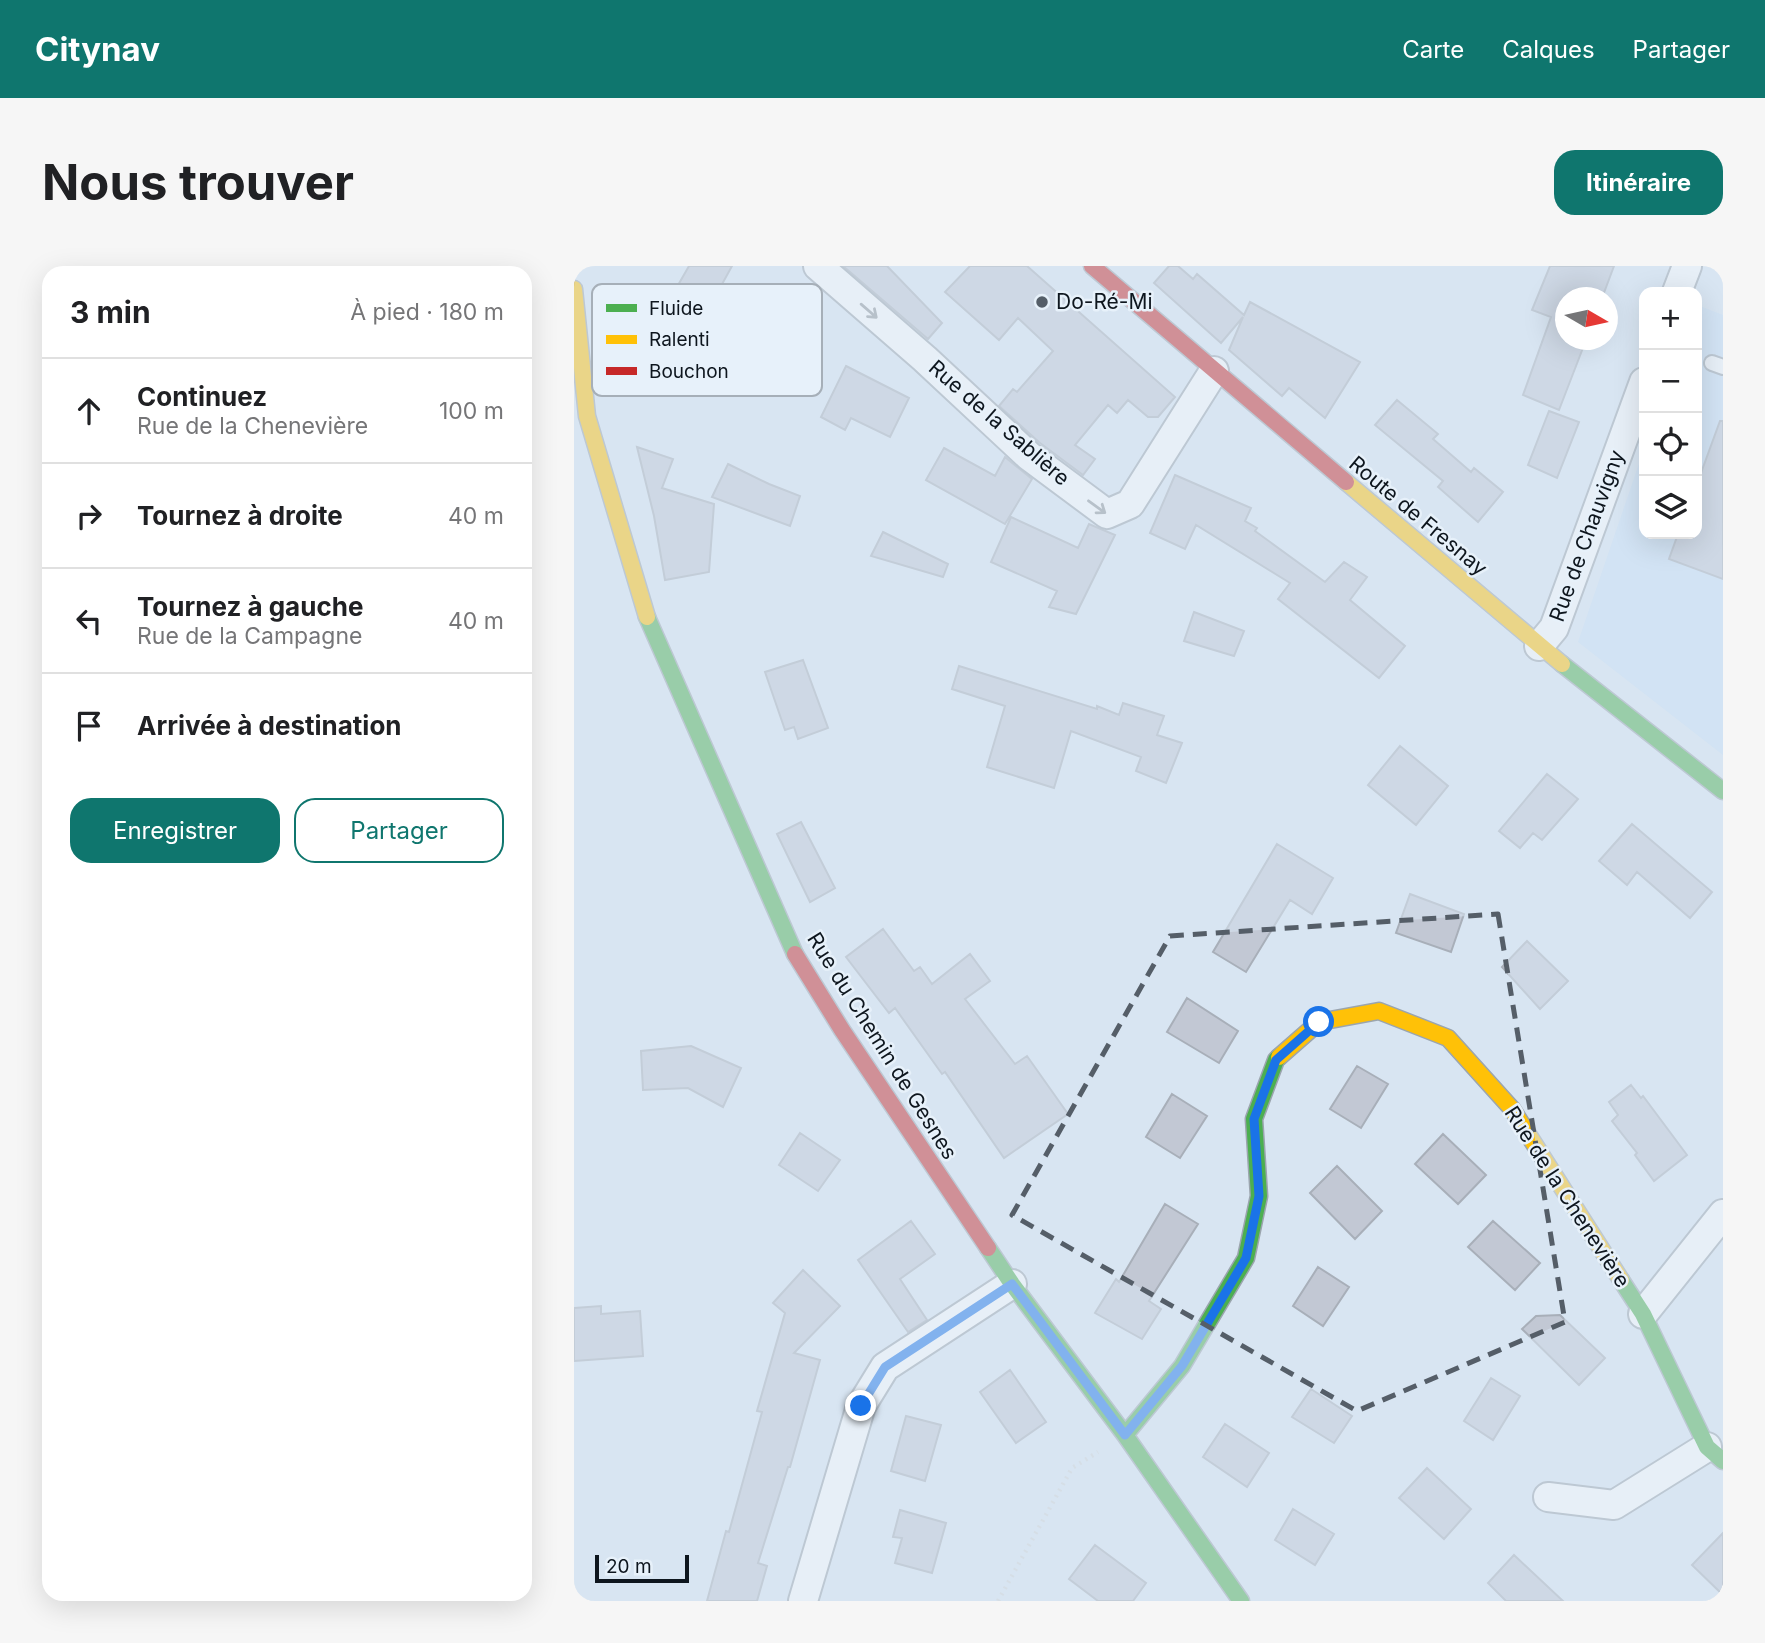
<!DOCTYPE html>
<html lang="fr">
<meta charset="utf-8">
<style>
body{margin:0;font-family:Inter,sans-serif;background:#f6f6f6;color:#202124}
.controls{position:absolute;right:21px;top:21px;display:grid;overflow:hidden;border-radius:14px;box-shadow:0 7px 28px #0002}
.controls button{width:63px;height:63px;display:grid;place-items:center;padding:0;border:0;border-bottom:2px solid #e0e0e0;background:#fff;color:#202124;font:35px sans-serif}
.compass{position:absolute;left:981px;top:21px;width:63px;height:63px;border-radius:50%;background:#fff;box-shadow:0 7px 28px #0002;rotate:99deg}
.scale{position:absolute;left:21px;bottom:18px;width:94px;box-sizing:border-box;padding-left:7px;border:4px solid #0e161e;border-top:0;font-size:19px;line-height:24px;white-space:nowrap;color:#0e161e;-webkit-text-stroke:5px #e7f1fa;paint-order:stroke}
.stop{position:absolute;width:21px;height:21px;margin:-16px;border:5px solid #1a73e8;border-radius:50%;background:#fff}
.stop.end{background:#1a73e8;border-color:#fff;box-shadow:0 2px 7px #0008}
.list{margin:0;padding:0;list-style:none}
h2{display:flex;justify-content:space-between;align-items:center;height:91px;margin:0;padding:0 28px;font-size:30px}
h2 small{font-size:23px;font-weight:400;color:#757577}
.list li{display:grid;grid-template-columns:46px 1fr auto;gap:21px;align-items:center;box-sizing:border-box;height:105px;padding:0 28px;border-top:2px solid #e0e0e0}
.list b{display:block;font-size:26px;white-space:nowrap}
.list p{margin:0;font-size:23px;white-space:nowrap;color:#757577}
.list em{font-size:23px;font-style:normal;color:#757577}
.actions{display:flex;gap:14px;padding:21px 28px}
.actions a{flex:1;padding:16px 0;border:2px solid #0f766e;border-radius:21px;text-align:center;font-size:24px;color:#0f766e}
.actions .main{background:#0f766e;color:#fff}
.icon{flex:none;width:38px;height:38px;fill:none;stroke:currentColor;stroke-width:2;stroke-linecap:round;stroke-linejoin:round}
.map{position:relative;flex:none;width:1149px;height:1335px;overflow:hidden;border-radius:21px}
header{display:flex;align-items:center;gap:42px;box-sizing:border-box;height:98px;padding:0 35px;background:#0f766e;color:#fff}
header strong{font-size:33px}
nav{display:flex;gap:38px;margin-inline-start:auto;font-size:24px}
.intro{display:flex;align-items:center;justify-content:space-between;box-sizing:border-box;height:168px;padding:0 42px}
h1{margin:0;font-size:49px}
.button{padding:18px 32px;border-radius:21px;background:#0f766e;color:#fff;font-size:24px;font-weight:700}
main{display:flex;gap:42px;padding:0 42px}
aside{flex:1;background:#fff;border-radius:21px;box-shadow:0 7px 28px #0002}
.map>svg:first-child{display:block}
.built{fill:#c9dff5}
.building{fill:#c2c8d4;stroke:#a8afb9;stroke-width:2}
.lines{fill:none;stroke-linecap:round;stroke-linejoin:round}
.lane-casing{stroke:#9ba5ae;stroke-width:18}
.street-casing{stroke:#9ba5ae;stroke-width:32}
.fast-casing{stroke:#9ba5ae;stroke-width:19}
.slow-casing{stroke:#9ba5ae;stroke-width:19}
.jam-casing{stroke:#9ba5ae;stroke-width:19}
.path{stroke:#d1d5d8;stroke-width:4.5;stroke-dasharray:2 5;stroke-linecap:butt}
.lane{stroke:#f9fbfd;stroke-width:14}
.street{stroke:#f9fbfd;stroke-width:28}
.fast{stroke:#4caf50;stroke-width:16}
.slow{stroke:#ffc107;stroke-width:16}
.jam{stroke:#c62828;stroke-width:16}
.oneway{stroke:#8f9499}
.route{stroke:#1a73e8;stroke-width:9}
.marked{fill:none;stroke:#555e68;stroke-width:5;stroke-dasharray:14 9;stroke-linejoin:round}
.poi-dot{fill:#555e68;stroke:#e7f1fa;stroke-width:2.5}
.labels{text-anchor:middle;stroke-width:5;stroke-linejoin:round;paint-order:stroke}
.poi-label{font-size:21px;fill:#0e161e;stroke:#e7f1fa;text-anchor:start}
.street-label{font-size:21px;fill:#0e161e;stroke:#e7f1fa}
.key{fill:#e7f1fa;stroke:#a6afb8;stroke-width:2}
.key-label{font-size:19px;fill:#0e161e}
</style>
<header>
<strong>Citynav</strong>
<nav><a>Carte</a><a>Calques</a><a>Partager</a></nav>
</header>
<div class="intro"><h1>Nous trouver</h1><a class="button">Itinéraire</a></div>
<main>
<aside>
<h2>3 min<small>À pied · 180 m</small></h2>
<ul class="list">
<li><svg class="icon" aria-label="ahead" viewBox="0 0 24 24"><path d="M12 20V5M6 11l6-6 6 6"/></svg><div><b>Continuez</b><p>Rue de la Chenevière</p></div><em>100 m</em></li>
<li><svg class="icon" aria-label="right" viewBox="0 0 24 24"><path d="M7 20v-9h11M14 6l5 5-5 5"/></svg><div><b>Tournez à droite</b></div><em>40 m</em></li>
<li><svg class="icon" aria-label="left" viewBox="0 0 24 24"><path d="M17 20v-9H6M10 6l-5 5 5 5"/></svg><div><b>Tournez à gauche</b><p>Rue de la Campagne</p></div><em>40 m</em></li>
<li><svg class="icon" aria-label="arrive" viewBox="0 0 24 24"><path d="M6 21V4h12l-3 4 3 4H6"/></svg><div><b>Arrivée à destination</b></div></li>
</ul>
<div class="actions"><a class="main">Enregistrer</a><a>Partager</a></div>
</aside>
<div class="map">
<svg width="1149" height="1335" viewBox="0 0 1149 1335">
<rect width="100%" height="100%" fill="#d8e5f2"/>
<!-- built -->
<path class="built" d="M1123,39L1149,49V489L1004,376L1070,183V268H1123Z"/>
<!-- building -->
<path class="building" d="M115,0H158L136,40L103,21Z
M269,0H313L368,57L354,73Z
M396,0H453L601,131L584,151H574L554,134L543,147L534,139L501,179L521,193L509,209L466,177L425,140L439,123L443,126L479,85L444,52L425,74L371,26Z
M595,0H604L619,13L623,8L670,49L676,36L786,96L751,152L715,122L708,130L655,84L669,51L647,77L580,17Z
M976,0H1040L1028,32H991V74H1012L985,144L949,129L977,51L958,44Z
M272,100L335,132L316,171L277,152L271,164L247,151Z
M823,134L864,168L859,173L897,206L900,202L929,226L904,256L864,221L869,215L801,159Z
M975,145L1005,156L983,212L954,199Z
M1146,155H1149V313L1095,293L1104,268H1123V218Z
M63,181L99,193L88,222L140,238L135,306L91,314L80,250Z
M370,182L421,210L431,191L458,213L431,258L352,214Z
M154,198L195,218L226,230L216,260L138,231Z
M601,209L677,242L671,255L683,262L681,265L751,316L770,296L793,311L776,334L831,380L805,412L704,333L716,317L622,259L611,283L576,267Z
M437,251L504,282L515,258L541,269L502,348L475,341L483,325L417,296Z
M309,266L374,298L369,311L297,290Z
M620,346L670,365L660,390L610,375Z
M229,394L254,462L224,473L220,461L211,464L191,406Z
M385,400L523,443V440L545,449L549,437L590,450L583,469L608,477L592,517L562,505L567,491L497,465L480,522L413,501L431,440L378,423Z
M826,480L874,520L842,559L794,519Z
M973,508L1004,533L968,574L959,567L946,582L925,565Z
M227,556L261,622L236,636L203,568Z
M1058,558L1138,626L1116,652L1063,606L1053,619L1025,595Z
M703,578L759,612L738,648L716,634L672,706L639,686Z
M836,628L890,648L877,686L822,667Z
M309,663L340,705L346,701L358,718L396,688L416,715L391,733L441,798L453,790L494,848L430,892L371,806L368,808L321,742L315,747L272,691Z
M953,675L994,715L966,743L928,701Z
M613,732L664,765L645,797L593,766Z
M117,780L167,802L149,841L114,822L69,824L67,785Z
M783,800L814,818L787,862L756,843Z
M1057,819L1067,832L1069,830L1113,889L1080,915L1061,889L1063,887L1038,855L1044,849L1035,836Z
M598,828L633,850L606,892L572,871Z
M226,867L266,894L244,925L205,899Z
M869,868L912,909L884,938L841,898Z
M763,900L808,945L781,973L736,927Z
M591,938L624,958L575,1035L587,1043L568,1073L521,1047L542,1013L545,1016Z
M337,955L361,988L326,1013L353,1054L334,1066L284,994Z
M919,955L966,997L941,1024L894,981Z
M744,1001L775,1021L749,1060L719,1040Z
M229,1004L266,1040L220,1087L246,1094L216,1201H214L184,1297L193,1300L183,1335H133L152,1265L155,1266L188,1146L183,1145L211,1047L199,1037Z
M27,1040V1048L66,1045L69,1090L0,1095V1042Z
M986,1049L1031,1092L1005,1119L948,1063L962,1050Z
M436,1104L472,1156L442,1177L406,1126Z
M917,1112L946,1130L919,1174L890,1155Z
M737,1123L778,1150L760,1177L718,1151Z
M332,1150L367,1159L351,1215L317,1205Z
M651,1158L695,1187L673,1221L629,1191Z
M853,1202L897,1243L870,1273L825,1232Z
M719,1243L760,1268L741,1299L701,1274Z
M326,1244L372,1257L358,1307L321,1297L328,1272L319,1271Z
M1149,1267V1329L1118,1299Z
M521,1279L572,1317L559,1335H524L495,1313Z
M940,1289L989,1335H932L914,1317Z"/>
<g class="lines">
<!-- lane casing -->
<g class="lane-casing">
<path id="lane" d="M1138,97L1149,101"/>
</g>
<!-- street casing -->
<g class="street-casing">
<path id="street" d="M244,0L351,93L455,190L533,248L556,238L640,105
M1103,26L1113,0
M965,380L980,362L1070,116
M1069,1048L1149,948
M974,1231L1040,1239L1133,1181
M229,1335L287,1140L311,1101L438,1018"/>
</g>
<!-- fast casing -->
<g class="fast-casing">
<path id="fast" d="M73,351L221,688
M988,398L1149,525
M414,982L438,1018L551,1169L667,1335
M1047,1014L1069,1048L1133,1181L1149,1195
M551,1169L608,1100L672,992L685,930L680,853L702,794L705,791"/>
</g>
<!-- slow casing -->
<g class="slow-casing">
<path id="slow" d="M0,23L13,150L73,351
M772,216L988,398
M705,791L745,756L805,745L874,772L938,843L1047,1014"/>
</g>
<!-- jam casing -->
<g class="jam-casing">
<path id="jam" d="M518,0L772,216
M221,688L268,764L414,982"/>
</g>
<!-- path -->
<path class="path" d="M424,1335L498,1202L524,1186"/>
<!-- lane -->
<use href="#lane" class="lane"/>
<!-- street -->
<use href="#street" class="street"/>
<!-- fast -->
<use href="#fast" class="fast"/>
<!-- slow -->
<use href="#slow" class="slow"/>
<!-- jam -->
<use href="#jam" class="jam"/>
</g>
<!-- one-way arrows -->
<defs><path id="oneway-shaft" d="M-6 0H5M1.5-3L5.5 0L1.5 3" fill="none" stroke-width="1.6" stroke-linecap="round" stroke-linejoin="round" transform="scale(1.75)"/></defs>
<g class="oneway">
<use href="#oneway-shaft" transform="translate(295 45) rotate(41)"/>
<use href="#oneway-shaft" transform="translate(523 241) rotate(36)"/>
</g>
<g class="lines">
<!-- route -->
<path class="route" d="M287,1140L311,1101L438,1018L551,1169L608,1100L672,992L685,930L680,853L702,794L745,756"/>
</g>
<!-- marked area -->
<path d="M0 0H1149V1335H0ZM924,648L991,1056L783,1145L438,949L596,670Z" fill="#d8e5f2" fill-opacity=".55" fill-rule="evenodd"/>
<path class="marked" d="M924,648L991,1056L783,1145L438,949L596,670Z"/>
<!-- markers -->
<circle class="poi-dot" cx="468" cy="36" r="7"/>
<g class="labels">
<!-- poi labels -->
<g class="poi-label">
<text x="482" y="43">Do-Ré-Mi</text>
</g>
<!-- street labels -->
<g class="street-label">
<text transform="translate(425 157) rotate(41)" y="7">Rue de la Sablière</text>
<text transform="translate(844 250) rotate(40)" y="7">Route de Fresnay</text>
<text transform="translate(1013 270) rotate(-70)" y="7">Rue de Chauvigny</text>
<text transform="translate(308 780) rotate(58)" y="7">Rue du Chemin de Gesnes</text>
<text transform="translate(993 931) rotate(57)" y="7">Rue de la Chenevière</text>
</g>
</g>
<!-- legend -->
<rect x="18" y="18" width="230" height="112" rx="10" class="key"/>
<rect x="32" y="38" width="31" height="8" fill="#4caf50"/>
<rect x="32" y="69" width="31" height="9" fill="#ffc107"/>
<rect x="32" y="101" width="31" height="8" fill="#c62828"/>
<g class="key-label">
<text x="75" y="49">Fluide</text>
<text x="75" y="80">Ralenti</text>
<text x="75" y="112">Bouchon</text>
</g>
</svg>
<div class="controls">
<button>+</button>
<button>−</button>
<button><svg class="icon" aria-label="locate" viewBox="0 0 24 24"><circle cx="12" cy="12" r="6"/><path d="M12 2v4M12 18v4M2 12h4M18 12h4"/></svg></button>
<button><svg class="icon" aria-label="layers" viewBox="0 0 24 24"><path d="M12 4l9 5-9 5-9-5zM3 14l9 5 9-5"/></svg></button>
</div>
<svg class="compass" viewBox="-18 -18 36 36"><path d="M0-13l5 13h-10z" fill="#e53935"/><path d="M0 13l5-13h-10z" fill="#757577"/></svg>
<div class="scale">20 m</div>
<div class="stop" style="left:745px;top:756px"></div>
<div class="stop end" style="left:287px;top:1140px"></div>
</div>
</main>
